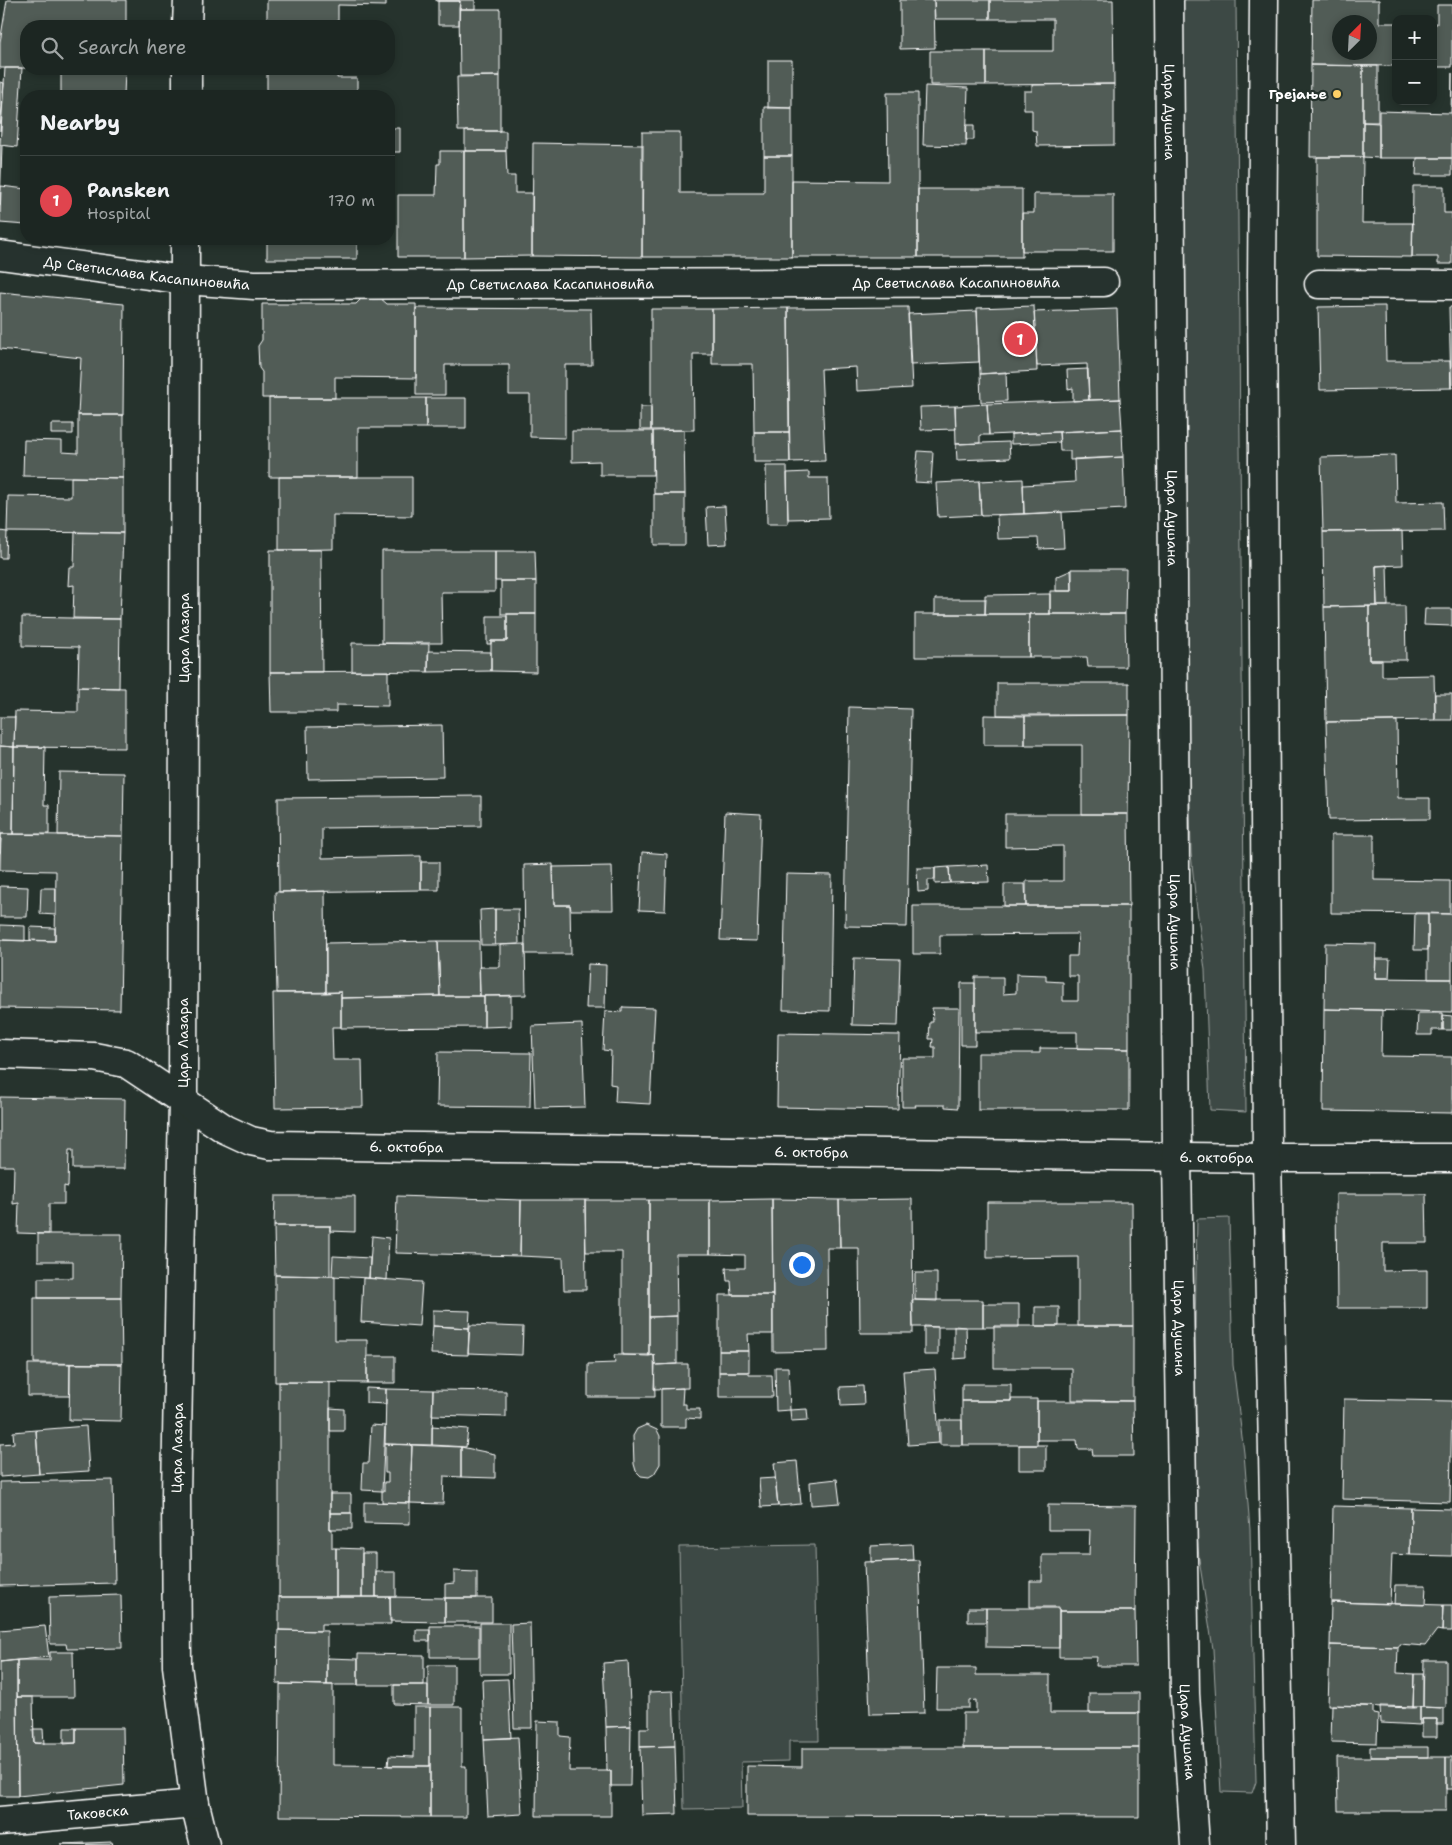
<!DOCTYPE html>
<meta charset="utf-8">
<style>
body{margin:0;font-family:"Shantell Sans",sans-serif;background:#29322f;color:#f1f3f6}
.controls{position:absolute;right:15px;top:15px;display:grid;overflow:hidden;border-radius:10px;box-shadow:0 2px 8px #0003}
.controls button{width:45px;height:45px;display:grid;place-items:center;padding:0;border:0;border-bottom:1px solid #3a4340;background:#1c2622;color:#f1f3f6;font:25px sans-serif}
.compass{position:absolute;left:1332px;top:15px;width:45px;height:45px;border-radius:50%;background:#1c2622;box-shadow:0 2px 8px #0003;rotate:24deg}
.you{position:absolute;left:801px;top:1264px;width:18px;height:18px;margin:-12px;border:4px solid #fff;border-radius:50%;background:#1a73e8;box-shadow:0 0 0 8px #1a73e833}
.badge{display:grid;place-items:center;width:32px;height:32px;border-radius:50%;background:#ffd166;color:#fff;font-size:16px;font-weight:700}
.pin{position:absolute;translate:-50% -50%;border:2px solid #fff;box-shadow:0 1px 5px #0006}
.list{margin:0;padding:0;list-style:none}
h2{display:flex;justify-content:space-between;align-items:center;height:65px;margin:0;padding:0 20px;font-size:21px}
h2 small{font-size:16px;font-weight:400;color:#a0a5a5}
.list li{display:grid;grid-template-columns:32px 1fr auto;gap:15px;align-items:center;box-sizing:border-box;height:90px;padding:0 20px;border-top:1px solid #3a4340}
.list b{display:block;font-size:19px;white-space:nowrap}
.list p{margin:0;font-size:16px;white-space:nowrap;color:#a0a5a5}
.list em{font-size:16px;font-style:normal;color:#a0a5a5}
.icon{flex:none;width:28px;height:28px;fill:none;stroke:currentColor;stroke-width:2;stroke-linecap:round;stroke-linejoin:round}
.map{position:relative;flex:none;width:1452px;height:1845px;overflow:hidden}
.search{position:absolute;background:#1c2622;box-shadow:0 2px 8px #0003;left:20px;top:20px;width:375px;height:55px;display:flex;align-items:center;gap:12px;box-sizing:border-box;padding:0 18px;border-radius:20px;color:#a0a5a5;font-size:19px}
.panel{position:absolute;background:#1c2622;box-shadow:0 2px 8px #0003;left:20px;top:90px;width:375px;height:155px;border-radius:20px}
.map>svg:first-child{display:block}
.green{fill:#3e4944;stroke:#9ea4a2}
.building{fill:#515c57;stroke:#fff;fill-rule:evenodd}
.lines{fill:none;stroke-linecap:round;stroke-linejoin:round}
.minor-casing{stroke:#fff;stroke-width:31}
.tertiary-casing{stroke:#fff;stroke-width:31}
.minor{stroke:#26332d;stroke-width:28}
.tertiary{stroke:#26332d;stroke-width:28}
.poi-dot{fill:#ffd166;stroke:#26332d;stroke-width:2}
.labels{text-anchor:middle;stroke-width:4.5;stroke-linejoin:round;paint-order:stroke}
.poi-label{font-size:14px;font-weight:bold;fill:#fff;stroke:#26332d;text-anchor:end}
.street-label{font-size:14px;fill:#fff;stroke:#26332d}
</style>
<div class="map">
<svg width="1452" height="1845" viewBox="0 0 1452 1845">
<rect width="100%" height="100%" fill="#26332d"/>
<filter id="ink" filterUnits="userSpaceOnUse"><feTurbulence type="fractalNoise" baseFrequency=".02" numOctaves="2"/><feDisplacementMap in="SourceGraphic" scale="10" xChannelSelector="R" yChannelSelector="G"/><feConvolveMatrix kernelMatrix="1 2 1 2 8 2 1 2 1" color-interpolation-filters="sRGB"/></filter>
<g filter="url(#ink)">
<!-- green -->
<path class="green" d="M1183,0H1236L1246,1112L1210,1110L1205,970L1195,894L1191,853L1187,658Z
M1229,1218L1233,1365L1244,1453L1250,1530L1256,1782L1252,1793L1221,1792L1213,1649L1199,1559L1197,1534L1195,1330L1197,1219Z
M815,1545L819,1741H789V1761L741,1762L742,1808L684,1809L679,1547Z"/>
<!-- building -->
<path class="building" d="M7,0H126V26H26V68H0V42Z
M267,0H386V6L338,5V26H267Z
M436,0H475V9H459L460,1H436Z
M900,0H934L935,48L900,49Z
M934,0H990V19H935Z
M990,0H1113L1114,84L986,85V51H1053V19H990Z
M1312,0H1379V23H1396V66L1311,65ZM1340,22H1370V52H1340Z
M438,1H460L459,25H438Z
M1437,5H1452V67H1433V24H1437Z
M459,9H500V76H460Z
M930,51H986V85H930Z
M768,60H792V108H768Z
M1311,65L1363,66V157H1310Z
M1363,66H1378V122H1363Z
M5,68H22L17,147L0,145Z
M61,69H125L124,96H61Z
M267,69H338L337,78H357V96H267Z
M1452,73V158H1379V111L1451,113Z
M500,76V131H458L457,77Z
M0,82L4,83L0,131Z
M1114,84V145L1037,146L1036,131L1032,130V110H1024V91H1032V85Z
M925,86L968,88L966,146L923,145Z
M887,93H918V257H792V180L888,181Z
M764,107L792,108V156H764Z
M1363,122L1379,123V158L1363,157Z
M966,125H974V140H966Z
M389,128H400V152H389Z
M465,131H506V151H465Z
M642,132H680V193H764V156H792V257H642Z
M533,143L643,145L642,257L532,256Z
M0,145H2L0,205Z
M440,151H464V257H398V195H436L437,164H440Z
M464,151H506L507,176H515V193H532V256L464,257Z
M1317,157H1363L1362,223H1413L1412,257L1317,256Z
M1417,158H1452V175H1416Z
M1,186L26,189V225L0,223Z
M1413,186H1444V213H1452V264H1438V257H1412Z
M918,189H1022V257H918Z
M1034,194H1113V251H1022V213H1034Z
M267,239H357V259H267Z
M0,292L124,304L123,415H78L81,358L0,349Z
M364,296L379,297L387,304H416V378L335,377V398H262V372L259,368L258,346L262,340V304H356Z
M1034,306L1037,371L980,374L977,308Z
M1385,306L1386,361H1450L1451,388L1320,390L1318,307Z
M908,307L912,388L857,391L856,367L821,369L825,461L790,462L788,308Z
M1449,307H1452V388H1451Z
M416,308L591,309L592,365H565V438L530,437V395H509V365H445V395H416Z
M788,308L789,432H754L753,364H712V309Z
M651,309H712V354H693L694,430H651Z
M1117,309L1120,399L1089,400L1087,364L1037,366L1034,312Z
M977,311L979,362L910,365L908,314Z
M1088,369L1089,400L1073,401V388L1068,389L1067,370Z
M1006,372L1007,401L981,402L980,374Z
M269,398H426V428H358V477H269Z
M426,398H466V428H426Z
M1120,399L1122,429L989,435L987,404Z
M987,404L989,435H980V443L956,444L955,406Z
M955,406L956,429L921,430L920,407Z
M640,407H651V430H640Z
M78,415H123V478L23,476L24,440L62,441V452L78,453Z
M51,424H73V434H51Z
M1122,429L1123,457L1070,460V451H1060L1059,432Z
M684,430L685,494H654L653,431Z
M572,431H653V475H600V461L572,462Z
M754,432H789L790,462H754Z
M1059,432L1060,442L1011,444V434Z
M1009,442L1010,458L957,460L956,444Z
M918,451L933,452L931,483L915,482Z
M1395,455L1396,503L1443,502L1444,531L1323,532L1321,457Z
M1123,457L1125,509L1024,514L1023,485L1075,482L1074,459Z
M766,466H787L788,524H767Z
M809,472V478H828L829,518L788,519L787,473Z
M71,477L123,478V533L7,532L8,496L71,497Z
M279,477H412V516L333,515V549L279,550Z
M1023,479L1024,514L981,515L979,481Z
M979,481L981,515L938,517L936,483Z
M654,494H685V545H654Z
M725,506L727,544L708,545L706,507Z
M1062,512L1064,548L1039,549L1038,538L998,539L997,515Z
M0,531L7,532L6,558H0Z
M1402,531L1403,565L1376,566L1377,606L1324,607L1323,532Z
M75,532L123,533L120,619H73L74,585L68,586L69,567H74Z
M270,550H321L322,672H270Z
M382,551H495V592H441L442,643H382Z
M495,551H535L536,581H495Z
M1387,565L1388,606H1377L1376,566Z
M1071,569H1126L1125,614H1050V591H1072Z
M1072,570V591H1056V577Z
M501,581H536V614H501Z
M1050,594V614H985V595Z
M935,599H986L985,614H935Z
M1369,606H1405L1406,660H1369Z
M1369,606V660H1382V676L1434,675L1435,720L1326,722L1324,607Z
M1425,609H1452V626L1424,625Z
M507,614H536V672L491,671V641H507Z
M915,614H1029V657H915Z
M1029,614H1125L1126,667H1088L1087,657H1029Z
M487,616H507V641H491V644H487Z
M22,617L120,619L119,688L78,687L79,647L22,646Z
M352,643L429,644L428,672L352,671Z
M428,651L491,652V671L428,672Z
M388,671V706L336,705V712H271L270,672Z
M997,683H1129V715H997Z
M78,687L125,688V748L14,747L15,711L78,712Z
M1435,694H1452V720H1435Z
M849,707L911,709L907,927L845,926Z
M984,715L1025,716V745H984Z
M1129,715L1128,814H1082V745H1025V716Z
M0,717H15L14,747L0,746Z
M1397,721L1398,798H1430V819L1329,820L1326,722Z
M442,725L443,777L308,779L307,727Z
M0,746L14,747L13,834H1L0,853Z
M14,747H45L44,805H49V834H13Z
M59,772L124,773L123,836L58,835Z
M481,796V826L322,828V858L421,856V890L279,892L278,798Z
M725,812L761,814L757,941L720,940Z
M1005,814H1128L1129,906H1026V881H1063V846L1005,847Z
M1,834L123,836L120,1010L0,1008V940L55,941L56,871L0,870Z
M1331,835H1374V880L1450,881V914L1331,913Z
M642,852L667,854L665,911L639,910Z
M421,862H439V890H421Z
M553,864L554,905H570L571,954H525L524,865Z
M988,865L989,882L950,883L949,867Z
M612,866L613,910H571L570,905H554L553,867Z
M949,867L950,883L935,884V868Z
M917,868H935V880H928V891L918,892Z
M786,874L832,875L830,1011L783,1010Z
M1004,884H1025L1026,906H1004Z
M0,886L28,887L27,917H0Z
M41,888H56V915L40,914Z
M325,891L326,993H277L275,892Z
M913,906H1129V1049L1077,1048V1032H975V977H1003V994L1016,993V974L1046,975V981L1063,982V1001H1078V976H1068V956H1077L1078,934L940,935V954H913Z
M495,909V945H481L480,910Z
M495,909H518L519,944L495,945Z
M1415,913H1428V950H1414Z
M1428,913L1452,914V979H1428Z
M0,925L25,926V941L0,940Z
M30,927L55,928V941L30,940Z
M438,941H479L480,996H440Z
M438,941L440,996L341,998V992L326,993V943Z
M1325,943L1376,944L1375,978L1452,979V1012L1324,1009Z
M525,944L526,995L480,996L479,967H500V945Z
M854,958L900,959L898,1026L852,1025Z
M1376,959H1390L1389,978H1375Z
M588,964L606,965L605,1008H586Z
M961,983H975V1045H961Z
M341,992V1027H332L333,1060H362L363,1107L275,1108L273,993Z
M440,996H484V1027L341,1028V998Z
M484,996H511V1026L484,1027Z
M622,1007L655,1008L650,1104L615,1102L616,1085L610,1084L611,1051L603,1050L605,1011L622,1012Z
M932,1008H959L958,1108L945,1107V1105H915L916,1107H902V1058H935V1047H932L933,1039H929L930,1022H933Z
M1324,1009L1382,1010L1381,1056L1452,1057V1113L1323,1111Z
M1418,1013H1443V1030H1432V1035H1417Z
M1443,1015L1452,1016V1030H1443Z
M582,1024L585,1107L535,1108L532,1026Z
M778,1033L900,1035L898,1109L777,1107Z
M1040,1048L1129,1049V1110H978V1053H1040Z
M438,1052L531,1053L530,1107L437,1106Z
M0,1097L125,1099L124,1169H73V1150H69L68,1187L64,1186V1204H49V1234L18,1233L19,1203L13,1204L14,1166H0Z
M1336,1194H1426L1427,1243H1383V1271L1427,1270V1308H1337Z
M275,1196H355V1232L330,1231V1226H274Z
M397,1196L521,1200L520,1256L395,1253Z
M772,1199L839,1200L840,1248H827L828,1351L773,1352Z
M772,1199L773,1295H732L731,1281H727L726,1268H745V1255L710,1254V1200Z
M912,1199L913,1333H860L859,1248H840L839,1200Z
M521,1200H585L586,1290H564L563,1258L520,1256Z
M585,1200H649V1356L622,1355V1252H586Z
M649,1200H710V1254H676L677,1316L649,1317Z
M987,1202H1132L1133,1326H1078V1257L987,1258Z
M274,1226H330V1276L275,1275Z
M38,1234H122L121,1298H38V1278H73V1261H38Z
M372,1236L389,1238L387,1280L369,1278Z
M333,1256L370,1258L369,1278L332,1276Z
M915,1273H937V1301L915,1300Z
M275,1275L335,1276V1340H367V1383L275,1382Z
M363,1278L422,1282L419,1326L361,1322Z
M719,1295H773V1334H748L749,1351H719Z
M34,1298H121L122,1364L34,1363Z
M912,1300H983V1327H913Z
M983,1304H1019V1327H983Z
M1035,1307H1059V1326H1035Z
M433,1310L470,1311L469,1328L433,1326Z
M677,1316V1364L655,1365L654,1355L649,1356V1317Z
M470,1325L523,1327L522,1355L468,1353Z
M433,1326L469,1328L468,1355L431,1354Z
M924,1326L938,1327V1355H924Z
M954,1326L966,1327L967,1358L954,1359Z
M994,1326H1133V1401L1072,1400V1368H994Z
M719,1351H749V1372H719Z
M614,1355H654L655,1397H588V1364L615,1363Z
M367,1356H395V1383H367Z
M28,1364H70V1396H28Z
M70,1364H122L121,1421L69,1420Z
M677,1364H688V1388L654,1389L655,1365Z
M775,1367H788L790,1410L776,1411Z
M935,1369L939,1443L908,1445L903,1371Z
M719,1372H749V1375H772L773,1397H719Z
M279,1382H330V1529H332V1548H336V1597H279Z
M962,1384H1011V1401H962Z
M863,1386L864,1405L841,1406L840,1387Z
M366,1388L386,1389V1404L366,1403Z
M683,1388L682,1404H686V1409H700V1419L686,1418V1427H661V1389Z
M386,1389L433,1390L432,1445L385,1444Z
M433,1390L506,1391V1417L432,1415Z
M1011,1399H1037V1445H962V1401H1011Z
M1344,1399L1452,1401L1450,1502L1342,1499Z
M1037,1401H1133L1134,1456H1093L1092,1449H1078L1077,1440H1037Z
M330,1408L344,1409V1431H330Z
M807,1409L808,1420L791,1421L790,1410Z
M940,1420H962V1445H940Z
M371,1425L385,1426L382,1491L362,1490L363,1463H369Z
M646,1425L657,1430L660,1436V1464L654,1474L649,1477L641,1476L636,1471L634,1464L633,1436L637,1429Z
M86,1426L89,1471L39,1474L36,1430Z
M432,1426L468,1429L466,1447L432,1445Z
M36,1430L39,1474L0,1477V1444L14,1443L13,1432Z
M385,1444L412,1445L410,1503L382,1502V1491H384V1482H388V1473H385Z
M412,1445L461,1447V1477L444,1476L443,1504L410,1503Z
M1019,1445H1046V1470H1019Z
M461,1447L495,1454V1478L461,1477Z
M797,1461L801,1504L778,1506L774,1463Z
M775,1478L778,1506L761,1507L759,1479Z
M837,1479L840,1503L811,1505L810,1482Z
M113,1480L115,1583L0,1586V1482Z
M330,1494H351V1513H330Z
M364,1502L410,1503V1524L364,1523Z
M1048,1505L1136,1506L1135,1611H1059V1607H1030V1581H1042V1555H1089L1090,1530H1048Z
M1333,1506L1411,1508L1410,1555L1392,1554L1390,1604L1331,1602Z
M1411,1508L1452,1509V1556L1410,1555Z
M330,1513H352V1529H330Z
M912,1544L913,1560L871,1562V1546Z
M336,1548L362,1549V1597H336Z
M362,1553H376V1597H362Z
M919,1560L924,1713L870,1714L864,1562Z
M454,1571L477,1572V1598H445V1584L454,1583Z
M376,1572H396V1597H376Z
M1395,1585H1426L1425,1605L1394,1604Z
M121,1595L122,1648L67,1649L66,1644H50L49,1597Z
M279,1597H390L391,1624H321V1631L279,1630Z
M390,1597L445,1598V1622L390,1621Z
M445,1598H492V1622H445Z
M1331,1602L1443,1605L1442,1631L1437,1630L1425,1646L1399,1644V1647L1330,1645Z
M1443,1605H1452V1631H1442Z
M968,1608H986V1622H968Z
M986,1608H1059V1648L986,1647Z
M1059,1611H1135L1136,1666H1096L1097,1657H1059Z
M480,1623H509V1674H480Z
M530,1623L532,1728H514L511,1624Z
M45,1626L49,1657L0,1662V1630Z
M430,1626H479V1657H430Z
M278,1630L327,1631V1685L277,1684Z
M416,1630H430V1641H416Z
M1330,1645L1398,1647L1397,1673L1414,1674L1413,1708L1328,1705Z
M50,1652H73L74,1697H17V1660H50Z
M358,1654L424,1655V1685H358Z
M327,1658L358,1659V1685H327Z
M17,1660L18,1796H0V1662Z
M1424,1660H1446V1708L1423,1707Z
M628,1661L631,1726L606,1727L603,1663Z
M428,1665H454V1705H428Z
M937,1668H976V1675H1050V1713H1139V1748H963V1713H976V1700L969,1701V1708H936Z
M1414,1674H1423V1707L1413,1708Z
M508,1679L511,1738L484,1739L482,1680Z
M280,1684L333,1685V1765L430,1766V1817L279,1816Z
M394,1685H428V1705L394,1704Z
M673,1691L675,1746L640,1747V1728H649V1692Z
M1089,1693H1139V1713H1089Z
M17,1697H33L34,1743H76V1728H123L124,1785L18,1796Z
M1332,1705L1373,1706V1714L1378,1715L1377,1743L1331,1742Z
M1380,1706L1420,1707V1725L1381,1723Z
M414,1707H430V1766H388L389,1756L414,1757Z
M430,1707H462V1766H466V1817H430Z
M1420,1707L1443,1708V1724H1436L1437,1719H1422L1423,1724H1420Z
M1422,1719H1437V1737H1422Z
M537,1721L560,1722V1736L570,1737L569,1771H611V1816H536Z
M631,1726L630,1786H611V1771H607L606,1727Z
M64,1728H76V1743L64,1744Z
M33,1729H43L44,1744L34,1743Z
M518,1737L522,1814L488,1816L484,1739Z
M675,1746L677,1814L642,1815L640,1747Z
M1370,1747H1428V1757H1370Z
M802,1748H1139V1817L747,1816V1766L802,1767Z
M1337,1757H1446V1811H1338Z
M1446,1757H1452V1789H1446Z
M112,1842L113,1845L61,1844Z"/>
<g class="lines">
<!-- minor casing -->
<g class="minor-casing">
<g id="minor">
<path d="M187,26L188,0"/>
<path d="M187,96V69"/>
<path d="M185,239L183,1100L176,1496L177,1666L195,1804L205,1845"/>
<path id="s1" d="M0,255L185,280L254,285L1104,282"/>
<path d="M1319,284L1452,285"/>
<path id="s2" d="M0,1054L94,1057L126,1063L225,1129L251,1141L270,1145L1267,1158H1452"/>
<path id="s3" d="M0,1821L195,1804"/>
</g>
</g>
<!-- tertiary casing -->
<g class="tertiary-casing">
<g id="tertiary">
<path id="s4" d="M1169,0L1177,1156L1185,1694L1195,1845"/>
<path d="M1264,0L1262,284L1267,1158L1281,1845"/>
</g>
</g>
<!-- minor -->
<use href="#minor" class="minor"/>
<!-- tertiary -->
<use href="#tertiary" class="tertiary"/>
</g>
</g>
<!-- markers -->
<circle class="poi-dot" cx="1337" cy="94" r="5"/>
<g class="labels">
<!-- poi labels -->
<g class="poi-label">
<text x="1327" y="99">Грејање</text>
</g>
<!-- street labels -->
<g class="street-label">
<text dy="5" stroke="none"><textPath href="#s4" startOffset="112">Цара Душана</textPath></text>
<text dy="5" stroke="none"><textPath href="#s1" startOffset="148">Др Светислава Касапиновића</textPath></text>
<text dy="5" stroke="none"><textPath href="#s1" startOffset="958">Др Светислава Касапиновића</textPath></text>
<text dy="5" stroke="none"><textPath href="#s1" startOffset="552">Др Светислава Касапиновића</textPath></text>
<text dy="5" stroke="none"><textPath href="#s4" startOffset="518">Цара Душана</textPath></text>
<text transform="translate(184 638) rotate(-90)" y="5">Цара Лазара</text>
<text dy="5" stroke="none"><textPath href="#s4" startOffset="922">Цара Душана</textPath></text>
<text transform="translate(183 1043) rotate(-90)" y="5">Цара Лазара</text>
<text dy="5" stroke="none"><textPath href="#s2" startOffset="430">6. октобра</textPath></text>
<text dy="5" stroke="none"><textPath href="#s2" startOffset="835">6. октобра</textPath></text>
<text dy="5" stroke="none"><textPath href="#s2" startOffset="1240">6. октобра</textPath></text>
<text dy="5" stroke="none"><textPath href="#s4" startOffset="1328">Цара Душана</textPath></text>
<text transform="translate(177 1448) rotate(-89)" y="5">Цара Лазара</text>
<text dy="5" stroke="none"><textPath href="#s4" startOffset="1732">Цара Душана</textPath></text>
<text dy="5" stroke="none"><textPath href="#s3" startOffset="98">Таковска</textPath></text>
</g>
</g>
</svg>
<div class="controls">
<button>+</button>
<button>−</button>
</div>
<svg class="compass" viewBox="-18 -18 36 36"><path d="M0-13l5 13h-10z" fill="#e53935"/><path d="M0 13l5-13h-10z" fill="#a0a5a5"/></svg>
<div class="you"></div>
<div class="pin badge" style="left:1020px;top:339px;background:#e0444e">1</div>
<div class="search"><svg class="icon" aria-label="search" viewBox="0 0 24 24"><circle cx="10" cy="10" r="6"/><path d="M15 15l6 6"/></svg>Search here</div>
<section class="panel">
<h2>Nearby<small></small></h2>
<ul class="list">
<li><span class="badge" style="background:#e0444e">1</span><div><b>Pansken</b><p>Hospital</p></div><em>170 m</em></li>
</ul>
</section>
</div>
